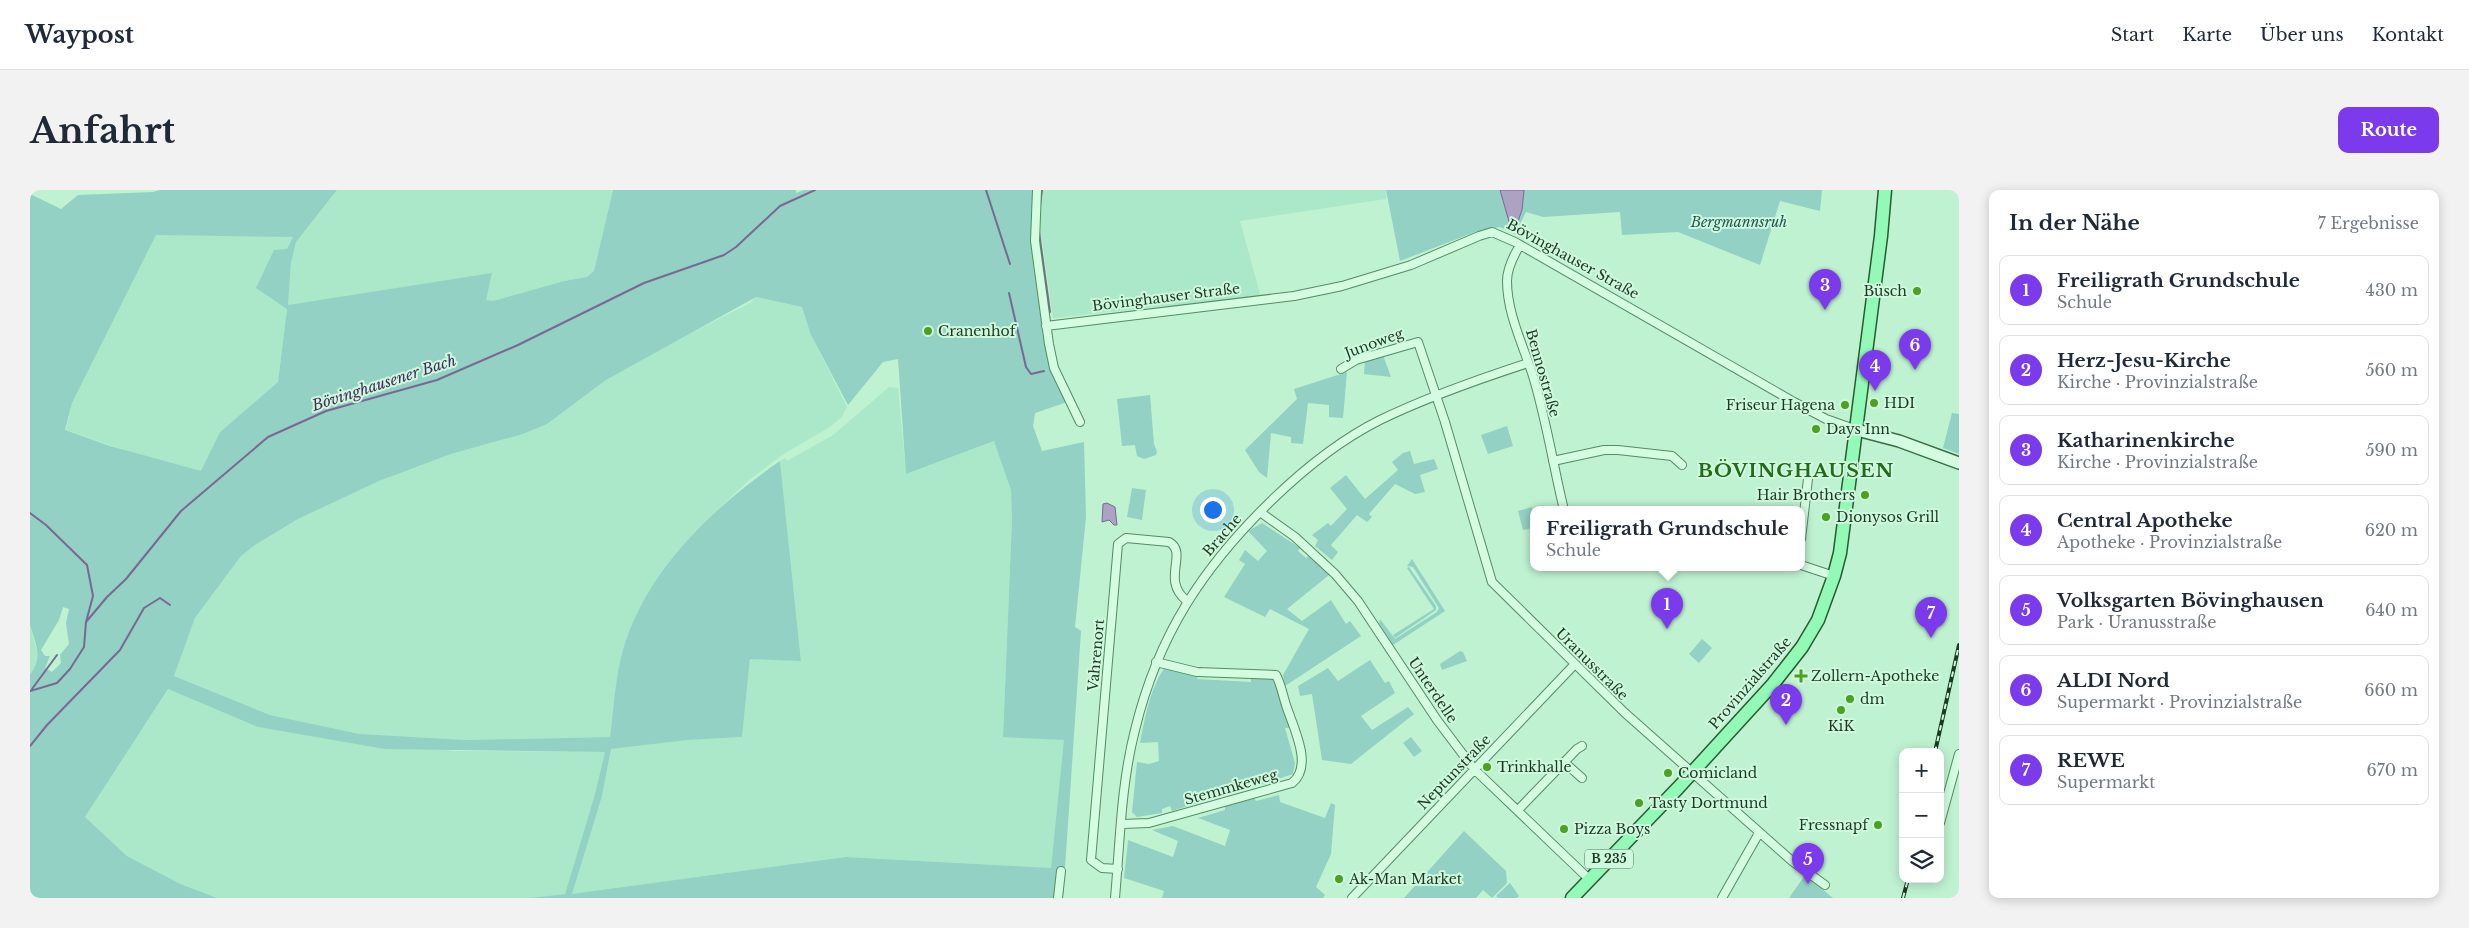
<!DOCTYPE html>
<html lang="de">
<meta charset="utf-8">
<style>
body{margin:0;font-family:"Libre Baskerville",serif;background:#f2f2f3;color:#1f2937}
.controls{position:absolute;right:15px;bottom:15px;display:grid;overflow:hidden;border-radius:10px;box-shadow:0 2px 12px #0003}
.controls button{width:45px;height:45px;display:grid;place-items:center;padding:0;border:0;border-bottom:1px solid #e0e1e3;background:#fff;color:#1f2937;font:25px sans-serif}
.you{position:absolute;left:1182px;top:319px;width:18px;height:18px;margin:-12px;border:4px solid #fff;border-radius:50%;background:#1a73e8;box-shadow:0 0 0 8px #1a73e833}
.badge{display:grid;place-items:center;width:32px;height:32px;border-radius:50%;background:#7c3aed;color:#fff;font-size:16px;font-weight:700}
.pin{position:absolute;translate:-50% -41px;filter:drop-shadow(0 1px 2px #0008)}
.pin::after{content:'';position:absolute;top:26px;width:18px;height:15px;background:inherit;clip-path:polygon(0 0,100% 0,50% 100%)}
.popup{position:absolute;left:1500px;top:316px;width:275px;height:65px;box-sizing:border-box;display:grid;place-content:center;border-radius:10px;background:#fff;filter:drop-shadow(0 1px 4px #0005);font-size:16px;white-space:nowrap;color:#747a83}
.popup b{font-size:19px;color:#1f2937}
.popup::after{content:'';position:absolute;left:50%;top:100%;margin-left:-10px;border:10px solid transparent;border-top-color:#fff}
.list{margin:0;padding:0;list-style:none}
h2{display:flex;justify-content:space-between;align-items:center;height:65px;margin:0;padding:0 20px;font-size:21px}
h2 small{font-size:16px;font-weight:400;color:#747a83}
.list li{display:grid;grid-template-columns:32px 1fr auto;gap:15px;align-items:center;box-sizing:border-box;height:70px;margin:0 10px 10px;padding:0 10px;border:1px solid #e0e1e3;border-radius:10px}
.list b{display:block;font-size:19px;white-space:nowrap}
.list p{margin:0;font-size:16px;white-space:nowrap;color:#747a83}
.list em{font-size:16px;font-style:normal;color:#747a83}
.icon{flex:none;width:28px;height:28px;fill:none;stroke:currentColor;stroke-width:2;stroke-linecap:round;stroke-linejoin:round}
.map{position:relative;flex:none;width:1929px;height:708px;overflow:hidden;border-radius:10px}
header{display:flex;align-items:center;gap:30px;box-sizing:border-box;height:70px;padding:0 25px;background:#fff;border-bottom:1px solid #e0e1e3}
header strong{font-size:24px}
nav{display:flex;gap:28px;margin-inline-start:auto;font-size:18px}
.intro{display:flex;align-items:center;justify-content:space-between;box-sizing:border-box;height:120px;padding:0 30px}
h1{margin:0;font-size:35px}
.button{padding:12px 22px;border-radius:10px;background:#7c3aed;color:#fff;font-size:18px;font-weight:700}
main{display:flex;gap:30px;padding:0 30px}
aside{flex:1;background:#fff;border-radius:10px;box-shadow:0 2px 12px #0003}
.map>svg:first-child{display:block}
.farmland{fill:#abe8c9}
.green{fill:#92d1c3;fill-rule:evenodd}
.water{fill:#aea2c3;stroke:#796992}
.lines{fill:none;stroke-linecap:round;stroke-linejoin:round}
.stream{stroke:#796992;stroke-width:2}
.street-casing{stroke:#558c60;stroke-width:10}
.secondary-casing{stroke:#396e41;stroke-width:14}
.primary-casing{stroke:#2a5a30;stroke-width:15}
.street{stroke:#d3fce1;stroke-width:8}
.secondary{stroke:#d3fce1;stroke-width:11}
.primary{stroke:#92f9b6;stroke-width:12}
.rail-casing{stroke:#1b3a20;stroke-width:4}
.rail{stroke:#cff9de;stroke-width:2;stroke-dasharray:5.5;stroke-linecap:butt}
.poi-dot{fill:#4da120;stroke:#cff9de;stroke-width:2}
.labels{text-anchor:middle;stroke-width:4;stroke-linejoin:round;paint-order:stroke}
.shield{fill:#cff9de;stroke:#517359;stroke-width:1}
.shield-label{font-size:12px;font-weight:bold;fill:#1b3a20}
.park-label{font-size:14px;font-style:italic;fill:#205953;stroke:#cff9de}
.street-label{font-size:14px;fill:#1b3a20;stroke:#cff9de}
.poi-label{font-size:14px;fill:#1b3a20;stroke:#cff9de;text-anchor:start}
.water-label{font-size:15px;font-style:italic;fill:#47295c;stroke:#cff9de}
.district-label{font-size:19px;font-weight:bold;letter-spacing:1px;fill:#226b17;stroke:#cff9de}
</style>
<header>
<strong>Waypost</strong>
<nav><a>Start</a><a>Karte</a><a>Über uns</a><a>Kontakt</a></nav>
</header>
<div class="intro"><h1>Anfahrt</h1><a class="button">Route</a></div>
<main>
<div class="map">
<svg width="1929" height="708" viewBox="0 0 1929 708">
<rect width="100%" height="100%" fill="#bff2d1"/>
<!-- farmland -->
<path class="farmland" d="M307,0H583L564,81L557,87L534,91L463,111H455L462,84L258,115L261,73L266,52Z
M1007,0H1356V9L1210,31L1232,111L1190,117L1136,116L1023,128L1012,51H1005Z
M126,45L264,46L257,59V119L248,192L190,242L171,282L114,267L36,240L42,213Z
M726,107L772,117L787,157L817,217L812,227L800,237L752,265L719,290L694,314L670,339L614,412L591,467L580,547L437,550L330,544L240,525L144,486L165,428L211,366L225,355L268,329L349,291L421,264L493,244L517,234L576,190L655,146L720,113Z
M859,197L868,198L876,284L964,251L973,273L981,300L982,329L973,546L1035,550L1021,678L816,667L544,706L542,704L556,654L572,606L581,559L658,550L712,547L720,469L771,470L750,271L755,268L757,271L803,245Z
M0,435L9,469L5,478L0,483Z
M138,499L228,537L425,561L575,562L565,604L535,704L500,708H187L150,695L97,666L55,627Z"/>
<!-- green -->
<path class="green" d="M130,0H307L266,52L261,73L258,115L462,83L456,110L463,111L534,91L557,87L564,81L583,0H766V3L774,0H1007L1004,28L1019,154L1040,211L1005,223L1003,236L1012,261L1054,252L1056,327L1045,437L1051,441L1033,708H500L535,704L565,604L575,562L355,559L228,537L138,499L55,627L97,666L150,694L187,708H0V484C14,469 5,452 0,435V4L31,19L48,5L123,2ZM126,45L263,47L257,59L244,60L226,98L257,119L248,192L190,242L171,281L80,256L35,240L42,213ZM726,107L772,117L781,145L818,215L853,172L868,169L876,284L964,251L981,300L982,329L973,547L1034,550L1021,678L816,667L542,704L572,606L581,559L658,550L712,547L720,469L771,471L750,271C684,317 616,380 593,460C585,488 584,518 580,547L437,550L330,544L240,525L144,486L165,428L211,366L225,355L268,329L349,291L421,264L493,244L517,234L576,190ZM33,417L39,419L36,433L39,454L30,465L31,473L22,482L15,478L20,466H15L11,460L29,430Z
M1356,0H1792L1790,21L1750,11L1730,75L1648,42L1592,45L1590,22L1513,27L1496,22L1485,44L1470,37L1445,42L1370,71Z
M1353,165L1361,187L1334,184L1335,169Z
M1317,182L1313,228L1299,227V215L1278,213L1273,254L1261,253V247L1241,243L1237,288L1229,282L1215,260L1267,209L1264,199Z
M1120,205L1124,254L1127,262L1126,265L1114,269L1107,266L1105,255L1092,256L1087,209Z
M1922,223L1929,224V264L1913,258Z
M1477,236L1483,256L1458,264L1451,245Z
M1380,261L1384,274L1404,269L1408,279L1390,285L1395,302L1385,304L1365,294L1339,324L1342,327L1337,332L1327,325L1301,355L1308,362L1302,370L1285,356L1288,350L1282,345L1298,333L1301,336L1317,319L1300,298L1316,285L1335,309L1368,280L1362,272L1373,263Z
M1102,298L1116,300L1112,330L1097,327Z
M1502,317L1503,338L1493,340L1488,321Z
M1232,333L1270,358L1268,361L1276,368L1279,365L1299,385L1257,419L1272,431L1301,410L1316,434L1320,431L1331,446L1255,496L1253,485L1279,439L1240,419L1235,427L1194,407L1215,374L1209,370L1215,360L1228,371L1237,361L1218,341Z
M1382,369L1415,421L1363,455L1349,433L1350,429L1365,449L1407,422L1409,418L1383,377L1377,376Z
M1379,377L1406,416V420L1365,448L1363,445L1404,419L1377,378Z
M1672,449L1682,458L1669,473L1659,464Z
M1430,461L1433,462L1437,471L1412,480L1410,474Z
M1340,470L1355,493L1359,491L1365,503L1331,526L1342,540L1378,517L1384,524L1321,574L1292,570L1282,504L1270,506L1268,496L1298,478L1308,491Z
M1136,476L1155,484L1168,485L1167,489L1221,492V487L1238,486L1245,491L1261,538H1255L1265,573L1263,584L1226,596L1221,589L1207,595L1209,600L1142,621L1140,616L1132,619V623L1107,627L1102,622L1107,572L1119,574L1129,571L1128,552L1110,553C1115,528 1120,497 1136,476Z
M1381,547L1392,561L1384,567L1373,553Z
M1222,605L1226,611L1249,605L1250,612L1295,628L1301,613L1305,615L1301,664L1286,697L1295,705L1293,708H1132L1134,701L1094,688L1098,650L1143,667L1148,651L1122,640L1143,636L1195,656L1200,640L1168,628L1195,620V613Z
M1434,641L1476,681L1477,693L1462,708L1453,700L1446,708H1374Z
M1775,685L1803,708H1759Z
M1480,693L1489,706L1487,708H1468L1466,706Z"/>
<!-- water -->
<path class="water" d="M1470,0H1494L1492,20L1486,37L1480,35Z
M1077,313L1085,317L1087,335H1084L1079,330L1072,332L1073,314Z"/>
<g class="lines">
<!-- stream -->
<path class="stream" d="M956,0L980,74
M1010,15L1012,0
M1009,42L1020,122
M979,103L996,177L1001,184L1014,181
M0,323L16,335L57,375L63,406L56,432L54,457L40,479L27,493L0,501
M56,432L77,407L96,389L151,321L238,247L296,221L407,190L488,155L614,93L694,65L706,57L750,16L785,0
M2,499L27,465
M0,556L17,535L90,460L114,418L130,408L140,415"/>
<!-- street casing -->
<g class="street-casing">
<path id="street" d="M1007,0L1005,51L1019,154L1024,178L1050,232
M1490,55C1484,65 1477,79 1477,91C1477,122 1492,153 1502,183C1516,227 1523,275 1534,320
M1016,136L1264,106L1312,96L1381,75L1449,46L1462,42L1485,52L1764,212L1796,229L1827,240
M1311,179L1326,170L1388,152L1415,232L1462,392L1595,523L1762,671L1795,695
M1523,271L1574,260H1588L1642,266L1652,275
M1230,322L1265,347L1305,384L1328,411L1407,530L1444,579L1560,690
M1771,349L1778,289
M1771,375L1804,386
M1534,572L1552,588
M1488,620L1547,559L1552,556
M1910,633L1929,564
M1092,634L1119,633L1262,593C1284,576 1263,537 1256,515C1253,506 1251,494 1246,485L1167,482L1126,472
M1088,679L1072,678L1061,670L1088,354L1096,348L1139,352C1159,363 1130,390 1157,411
M1028,708L1031,681
M1085,708C1090,652 1091,594 1105,540C1128,445 1173,377 1242,310C1274,279 1310,250 1350,230C1397,207 1449,189 1498,173
M1322,708L1545,474
M1692,708L1729,643"/>
</g>
<!-- secondary casing -->
<g class="secondary-casing">
<path id="secondary" d="M1827,240L1869,251L1929,273"/>
</g>
<!-- primary casing -->
<g class="primary-casing">
<path id="primary" d="M1542,708L1648,598L1743,494L1772,457L1788,430L1804,386L1810,363L1851,46L1855,0"/>
</g>
<!-- street -->
<use href="#street" class="street"/>
<!-- secondary -->
<use href="#secondary" class="secondary"/>
<!-- primary -->
<use href="#primary" class="primary"/>
<!-- rail casing -->
<g class="rail-casing">
<path id="rail" d="M1905,562L1929,455
M1873,708L1878,689"/>
</g>
<!-- rail -->
<use href="#rail" class="rail"/>
</g>
<!-- markers -->
<g class="poi-dot">
<circle cx="1887" cy="101" r="5"/>
<circle cx="898" cy="141" r="5"/>
<circle cx="1844" cy="213" r="5"/>
<circle cx="1815" cy="215" r="5"/>
<circle cx="1786" cy="239" r="5"/>
<circle cx="1835" cy="305" r="5"/>
<circle cx="1796" cy="327" r="5"/>
<path d="M1768.5 478.5h5v5h5v5h-5v5h-5v-5h-5v-5h5z"/>
<circle cx="1820" cy="509" r="5"/>
<circle cx="1811" cy="520" r="5"/>
<circle cx="1457" cy="577" r="5"/>
<circle cx="1638" cy="583" r="5"/>
<circle cx="1609" cy="613" r="5"/>
<circle cx="1848" cy="635" r="5"/>
<circle cx="1534" cy="639" r="5"/>
<circle cx="1309" cy="689" r="5"/>
</g>
<g class="labels">
<!-- shield labels -->
<rect class="shield" x="1555" y="659.5" width="48" height="19" rx="4"/>
<g class="shield-label">
<text x="1579" y="673">B 235</text>
</g>
<!-- park labels -->
<g class="park-label">
<text x="1709" y="37">Bergmannsruh</text>
</g>
<!-- street labels -->
<g class="street-label">
<text transform="translate(1543 69) rotate(29)" y="5">Bövinghauser Straße</text>
<text transform="translate(1136 107) rotate(-7)" y="5">Bövinghauser Straße</text>
<text transform="translate(1344 153) rotate(-20)" y="5">Junoweg</text>
<text transform="translate(1513 183) rotate(74)" y="5">Bennostraße</text>
<text transform="translate(1192 345) rotate(-49)" y="5">Brache</text>
<text transform="translate(1066 465) rotate(-85)" y="5">Vahrenort</text>
<text transform="translate(1562 474) rotate(45)" y="5">Uranusstraße</text>
<text transform="translate(1720 493) rotate(-49)" y="5">Provinzialstraße</text>
<text transform="translate(1403 500) rotate(56)" y="5">Unterdelle</text>
<text transform="translate(1424 582) rotate(-46)" y="5">Neptunstraße</text>
<text transform="translate(1201 597) rotate(-16)" y="5">Stemmkeweg</text>
</g>
<!-- poi labels -->
<g class="poi-label">
<text x="1877" y="106" text-anchor="end">Büsch</text>
<text x="908" y="146">Cranenhof</text>
<text x="1854" y="218">HDI</text>
<text x="1805" y="220" text-anchor="end">Friseur Hagena</text>
<text x="1796" y="244">Days Inn</text>
<text x="1825" y="310" text-anchor="end">Hair Brothers</text>
<text x="1806" y="332">Dionysos Grill</text>
<text x="1781" y="491">Zollern-Apotheke</text>
<text x="1830" y="514">dm</text>
<text x="1811" y="541" text-anchor="middle">KiK</text>
<text x="1467" y="582">Trinkhalle</text>
<text x="1648" y="588">Comicland</text>
<text x="1619" y="618">Tasty Dortmund</text>
<text x="1838" y="640" text-anchor="end">Fressnapf</text>
<text x="1544" y="644">Pizza Boys</text>
<text x="1319" y="694">Ak-Man Market</text>
</g>
<!-- water labels -->
<g class="water-label">
<text transform="translate(354 193) rotate(-18)" y="5">Bövinghausener Bach</text>
</g>
<!-- district labels -->
<g class="district-label">
<text x="1766" y="287">BÖVINGHAUSEN</text>
</g>
</g>
</svg>
<div class="controls">
<button>+</button>
<button>−</button>
<button><svg class="icon" aria-label="layers" viewBox="0 0 24 24"><path d="M12 4l9 5-9 5-9-5zM3 14l9 5 9-5"/></svg></button>
</div>
<div class="you"></div>
<div class="pin badge" style="left:1637px;top:439px">1</div>
<div class="popup"><b>Freiligrath Grundschule</b>Schule</div>
<div class="pin badge" style="left:1756px;top:535px">2</div>
<div class="pin badge" style="left:1795px;top:120px">3</div>
<div class="pin badge" style="left:1845px;top:201px">4</div>
<div class="pin badge" style="left:1778px;top:694px">5</div>
<div class="pin badge" style="left:1885px;top:180px">6</div>
<div class="pin badge" style="left:1901px;top:448px">7</div>
</div>
<aside>
<h2>In der Nähe<small>7 Ergebnisse</small></h2>
<ul class="list">
<li><span class="badge">1</span><div><b>Freiligrath Grundschule</b><p>Schule</p></div><em>430 m</em></li>
<li><span class="badge">2</span><div><b>Herz-Jesu-Kirche</b><p>Kirche · Provinzialstraße</p></div><em>560 m</em></li>
<li><span class="badge">3</span><div><b>Katharinenkirche</b><p>Kirche · Provinzialstraße</p></div><em>590 m</em></li>
<li><span class="badge">4</span><div><b>Central Apotheke</b><p>Apotheke · Provinzialstraße</p></div><em>620 m</em></li>
<li><span class="badge">5</span><div><b>Volksgarten Bövinghausen</b><p>Park · Uranusstraße</p></div><em>640 m</em></li>
<li><span class="badge">6</span><div><b>ALDI Nord</b><p>Supermarkt · Provinzialstraße</p></div><em>660 m</em></li>
<li><span class="badge">7</span><div><b>REWE</b><p>Supermarkt</p></div><em>670 m</em></li>
</ul>
</aside>
</main>
